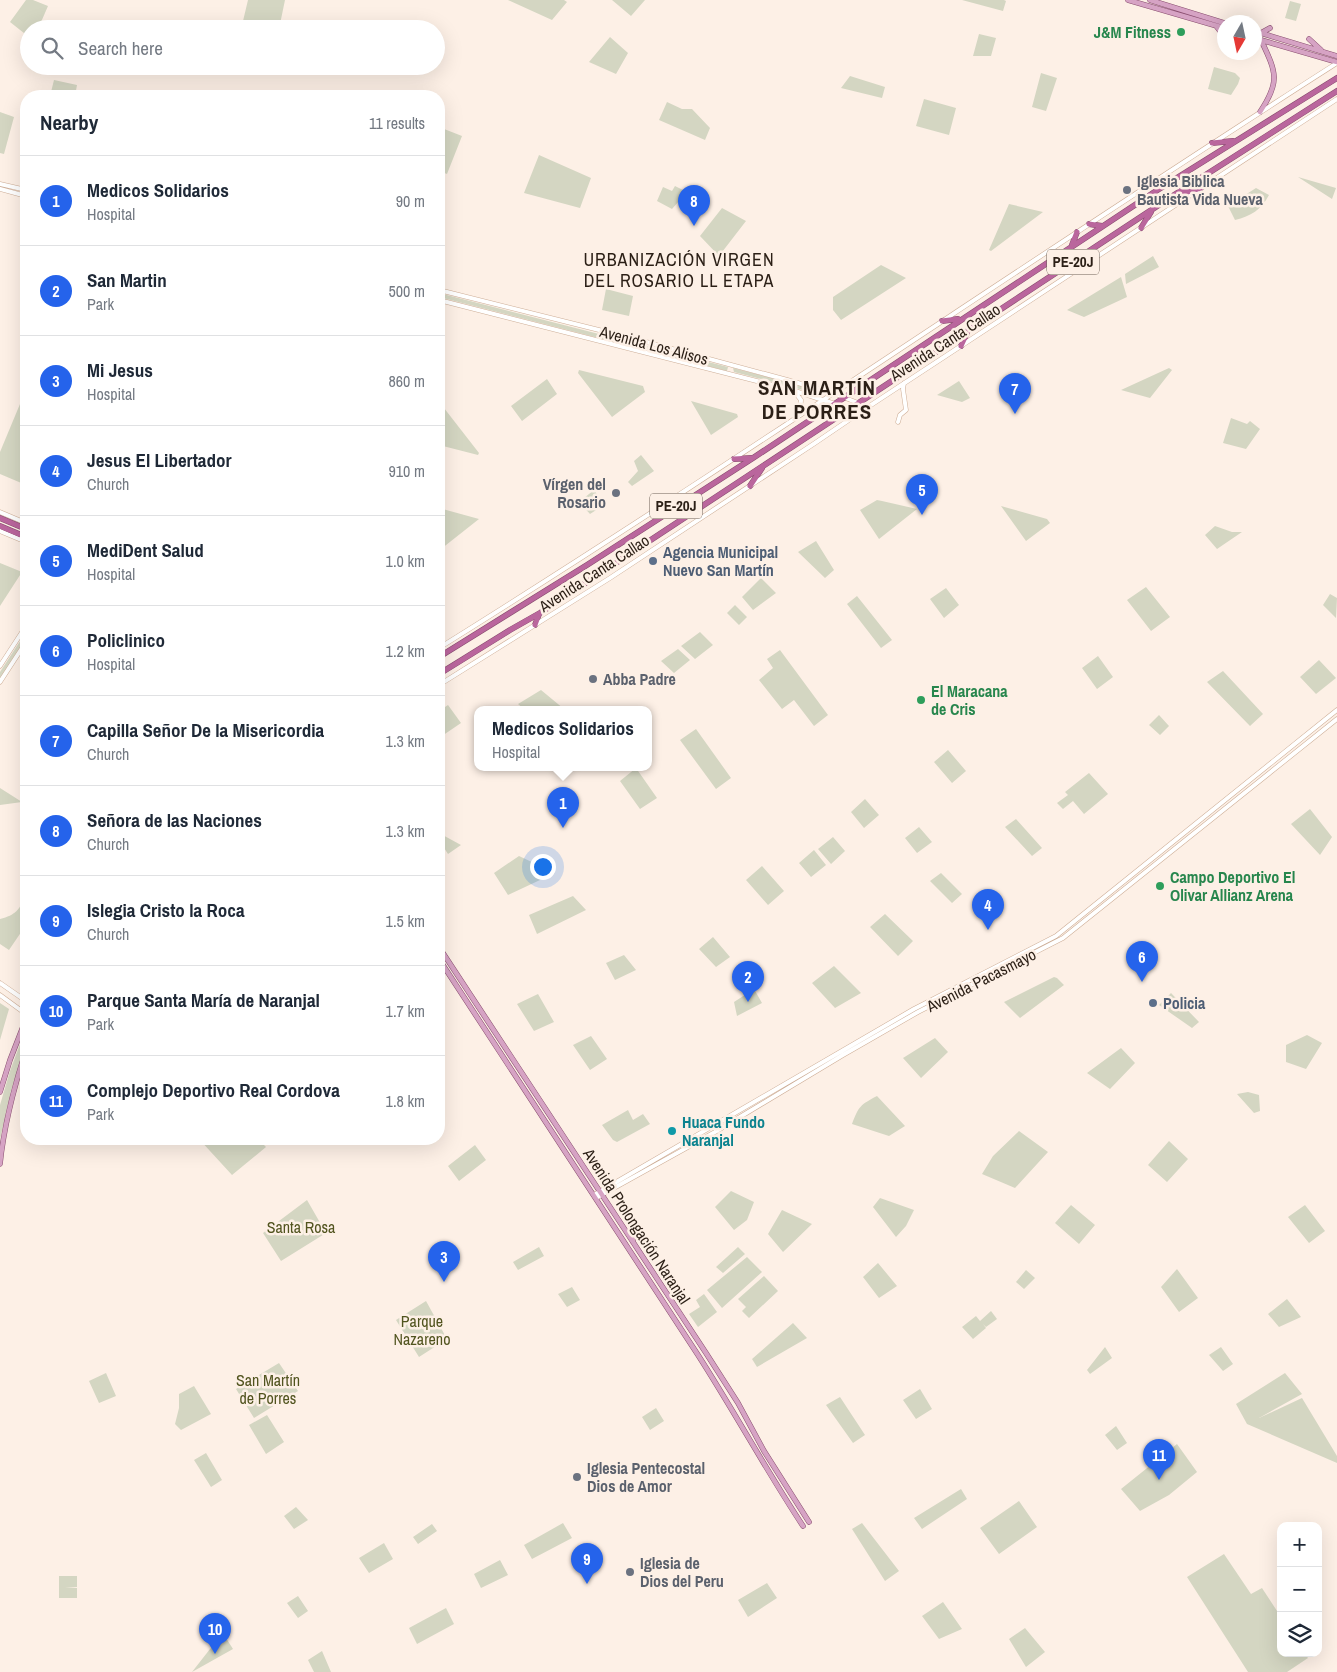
<!DOCTYPE html>
<meta charset="utf-8">
<style>
body{margin:0;font-family:"Archivo Narrow",sans-serif;background:#f2f2f3;color:#1f2937}
.controls{position:absolute;right:15px;bottom:15px;display:grid;overflow:hidden;border-radius:10px;box-shadow:0 5px 20px #0002}
.controls button{width:45px;height:45px;display:grid;place-items:center;padding:0;border:0;border-bottom:1px solid #e0e1e3;background:#fff;color:#1f2937;font:25px sans-serif}
.compass{position:absolute;left:1217px;top:15px;width:45px;height:45px;border-radius:50%;background:#fff;box-shadow:0 5px 20px #0002;rotate:189deg}
.you{position:absolute;left:542px;top:866px;width:18px;height:18px;margin:-12px;border:4px solid #fff;border-radius:50%;background:#1a73e8;box-shadow:0 0 0 8px #1a73e833}
.badge{display:grid;place-items:center;width:32px;height:32px;border-radius:50%;background:#2563eb;color:#fff;font-size:16px;font-weight:700}
.pin{position:absolute;translate:-50% -41px;filter:drop-shadow(0 1px 2px #0008)}
.pin::after{content:'';position:absolute;top:26px;width:18px;height:15px;background:inherit;clip-path:polygon(0 0,100% 0,50% 100%)}
.popup{position:absolute;left:474px;top:706px;width:178px;height:65px;box-sizing:border-box;display:grid;place-content:center;border-radius:10px;background:#fff;filter:drop-shadow(0 1px 4px #0005);font-size:16px;white-space:nowrap;color:#747a83}
.popup b{font-size:19px;color:#1f2937}
.popup::after{content:'';position:absolute;left:50%;top:100%;margin-left:-10px;border:10px solid transparent;border-top-color:#fff}
.list{margin:0;padding:0;list-style:none}
h2{display:flex;justify-content:space-between;align-items:center;height:65px;margin:0;padding:0 20px;font-size:21px}
h2 small{font-size:16px;font-weight:400;color:#747a83}
.list li{display:grid;grid-template-columns:32px 1fr auto;gap:15px;align-items:center;box-sizing:border-box;height:90px;padding:0 20px;border-top:1px solid #e0e1e3}
.list b{display:block;font-size:19px;white-space:nowrap}
.list p{margin:0;font-size:16px;white-space:nowrap;color:#747a83}
.list em{font-size:16px;font-style:normal;color:#747a83}
.icon{flex:none;width:28px;height:28px;fill:none;stroke:currentColor;stroke-width:2;stroke-linecap:round;stroke-linejoin:round}
.map{position:relative;flex:none;width:1337px;height:1672px;overflow:hidden}
.search{position:absolute;background:#fff;box-shadow:0 5px 20px #0002;left:20px;top:20px;width:425px;height:55px;display:flex;align-items:center;gap:12px;box-sizing:border-box;padding:0 18px;border-radius:28px;color:#747a83;font-size:19px}
.panel{position:absolute;background:#fff;box-shadow:0 5px 20px #0002;left:20px;top:90px;width:425px;height:1055px;border-radius:20px}
.map>svg:first-child{display:block}
.green{fill:#d4d6c2}
.lines{fill:none;stroke-linecap:round;stroke-linejoin:round}
.secondary-casing{stroke:#cdad96;stroke-width:5}
.primary-casing{stroke:#884d6e;stroke-width:5.5}
.highway-casing{stroke:#884d6e;stroke-width:6}
.secondary{stroke:#fff;stroke-width:4}
.primary{stroke:#d6a3c4;stroke-width:4.5}
.highway{stroke:#ba669d;stroke-width:5}
.leisure-dot{fill:#2e9e5b;stroke:#fdf0e6;stroke-width:2}
.worship-dot{fill:#6b7280;stroke:#fdf0e6;stroke-width:2}
.service-dot{fill:#5c6f8a;stroke:#fdf0e6;stroke-width:2}
.culture-dot{fill:#0f9aa8;stroke:#fdf0e6;stroke-width:2}
.labels{text-anchor:middle;stroke-width:5;stroke-linejoin:round;paint-order:stroke}
.shield{fill:#fdf0e6;stroke:#6a5e54;stroke-width:1}
.shield-label{font-size:15px;font-weight:bold;fill:#2b1f16}
.leisure-label{font-size:16px;font-weight:bold;fill:#27864d;stroke:#fdf0e6;text-anchor:start}
.worship-label{font-size:16px;font-weight:bold;fill:#5b616d;stroke:#fdf0e6;text-anchor:start}
.street-label{font-size:16px;fill:#2b1f16;stroke:#fdf0e6}
.service-label{font-size:16px;font-weight:bold;fill:#4e5e75;stroke:#fdf0e6;text-anchor:start}
.culture-label{font-size:16px;font-weight:bold;fill:#0d838f;stroke:#fdf0e6;text-anchor:start}
.park-label{font-size:16px;fill:#51541f;stroke:#fdf0e6}
.neighbourhood-label{font-size:18px;letter-spacing:1px;fill:#2b1f16;stroke:#fdf0e6}
.district-label{font-size:21px;font-weight:bold;letter-spacing:1px;fill:#2b1f16;stroke:#fdf0e6}
</style>
<div class="map">
<svg width="1337" height="1672" viewBox="0 0 1337 1672">
<rect width="100%" height="100%" fill="#fdf0e6"/>
<!-- green -->
<path class="green" d="M26,0H33L48,6L38,29H29V37L10,22Z
M248,0H285L279,29L243,21Z
M508,0H564L567,2L552,20Z
M612,0H645L631,16Z
M962,0H1004L1006,1L1003,11Z
M1290,1L1301,4L1296,21L1285,18Z
M979,34L996,38L991,56H973Z
M610,37L628,53L616,74L589,62Z
M1214,67L1235,73L1240,78L1238,84L1231,95L1208,89Z
M1041,73L1057,78L1046,111L1032,107Z
M850,76L885,87L882,98L841,88Z
M54,80L77,85L75,96H50Z
M924,99L956,108L949,135L916,126Z
M667,102L682,109H692L710,128L705,140L659,120Z
M0,112L14,117L4,154L0,153Z
M439,127L462,136L447,174L439,171Z
M539,155L591,178L580,208L524,193Z
M1298,177L1336,188L1332,199Z
M675,186L687,192L672,209L657,201L663,187L672,191Z
M1256,188L1269,195C1261,210 1251,216 1235,220L1228,206Z
M1009,204L1043,212L991,251L989,250Z
M722,208L746,221L719,256L700,236Z
M1153,256L1159,267L1126,284L1125,274Z
M881,265L906,278L841,320L833,310V297Z
M1121,277L1127,297L1084,317L1067,310Z
M606,289L633,296L629,316L602,310Z
M439,293L728,367L727,371L439,297Z
M733,368L826,392L822,395L734,372Z
M1169,368L1172,370L1150,398L1121,390Z
M579,370L643,386L645,392L612,417L578,373Z
M547,379L557,394L522,421L511,406Z
M959,381L970,398L962,402L937,395Z
M691,401L737,414L738,417L711,435Z
M20,404L26,406V485L0,474V452Z
M444,408L479,453L478,455L439,445V412Z
M1231,418L1247,424L1250,421L1260,429L1246,449L1223,443Z
M641,455L654,471L632,486L628,482L638,471L634,461Z
M594,490L604,505L590,514L579,502Z
M877,500L882,501L917,509L879,539L860,510Z
M1001,506L1047,519L1050,523L1026,541Z
M439,508L479,519L441,549L439,546Z
M1215,526L1232,532H1242L1217,549L1205,535Z
M816,541L834,570L825,578L798,552Z
M0,563L22,572L0,606Z
M761,578L776,593L753,610L742,597Z
M1146,587L1170,617L1151,631L1127,600Z
M946,588L959,605L944,618L930,599Z
M1330,594L1337,598L1336,618L1323,605Z
M857,596L892,640L881,648L847,604Z
M735,605L747,617L739,625L727,613Z
M26,632V638L0,679V672Z
M700,632L713,645L695,659L681,646Z
M678,649L690,660L674,673L661,661Z
M780,650L828,715L814,726L794,700L782,709L759,680L773,668L767,659Z
M1098,656L1113,677L1097,689L1082,668Z
M1319,660L1336,678L1316,694L1300,677Z
M1223,671L1263,714L1250,726L1207,682Z
M541,690L564,709H524L518,704Z
M448,705L461,723L439,738V711Z
M1159,715L1169,726L1160,735L1149,725Z
M696,729L731,778L716,789L680,740Z
M948,750L966,771L952,783L934,762Z
M636,768L657,798L640,809L620,781Z
M1089,773L1108,794L1084,814L1073,801L1063,809L1057,803L1068,795L1065,792Z
M0,788L22,802L0,805Z
M865,799L879,815L864,828L851,812Z
M1310,809L1332,837L1320,855L1291,824Z
M1016,819L1042,848L1032,856L1005,827Z
M919,827L932,842L917,853L905,838Z
M439,833L461,845L448,854L439,840Z
M833,837L845,851L831,864L818,849Z
M814,850L826,865L811,877L799,863Z
M519,856L555,873L508,895L494,873Z
M762,866L784,891L768,905L746,880Z
M941,873L962,894L952,903L930,881Z
M26,895V925L9,950L0,944V919C16,915 19,910 26,895Z
M573,896L586,910L537,934L529,915Z
M885,914L913,941L898,956L870,927Z
M713,937L730,957L716,967L699,949Z
M624,955L636,970L615,980L606,963Z
M834,966L861,993L835,1008L812,983Z
M1054,977L1057,978L1064,985L1020,1018L1004,1002Z
M754,989L762,1003L737,1016L734,1002Z
M1171,993L1199,1022L1192,1028L1159,1005Z
M538,994L554,1022L534,1031L517,1004Z
M0,1003L9,1009L0,1040Z
M26,1028V1044L11,1091L0,1140V1105L10,1071Z
M1307,1035L1322,1043L1306,1069L1286,1062V1045Z
M591,1036L607,1059L590,1070L573,1045Z
M935,1038L948,1052L921,1078L903,1058Z
M1121,1048L1135,1063L1110,1089L1087,1073Z
M1248,1092L1259,1095L1260,1111L1254,1113L1237,1094Z
M877,1096L905,1126L889,1136L852,1124C859,1106 860,1105 877,1096Z
M628,1110L633,1120L643,1114L650,1124L617,1142L613,1140L602,1125Z
M1019,1131L1048,1152L1015,1188L982,1174L993,1156Z
M199,1139H258L266,1147L232,1175Z
M1169,1141L1188,1159L1167,1182L1148,1165Z
M475,1145L486,1160L459,1181L448,1166Z
M731,1191L754,1202L747,1220L734,1230L715,1207Z
M880,1198L914,1210L906,1226L896,1237L873,1207Z
M307,1200L326,1233L281,1261L263,1233Z
M1071,1205L1095,1225L1079,1244L1055,1223Z
M1305,1205L1325,1231L1309,1243L1288,1217Z
M782,1210L812,1224L783,1252L768,1234Z
M539,1247L544,1256L518,1270L513,1262Z
M738,1247L745,1254L723,1273L716,1267Z
M747,1257L762,1272L722,1308L707,1290Z
M878,1263L897,1286L879,1298L863,1277Z
M1177,1269L1198,1298L1179,1312L1161,1287Z
M1026,1270L1035,1278L1024,1289L1016,1282Z
M764,1276L778,1291L749,1318L742,1311L746,1307L738,1299Z
M572,1287L580,1300L567,1307L558,1294Z
M704,1294L717,1312L698,1327L689,1314L700,1307L696,1300Z
M1287,1299L1301,1317L1279,1327L1268,1314Z
M426,1301L447,1339L419,1357L396,1320Z
M991,1311L997,1319L986,1327L983,1324L986,1328L973,1339L962,1327L976,1316L980,1321Z
M793,1323L807,1338L757,1367L752,1359Z
M1105,1347L1112,1358L1090,1374L1087,1370Z
M1221,1347L1233,1364L1223,1371L1209,1355Z
M279,1363L298,1391L254,1418L236,1389Z
M106,1373L116,1396L99,1403L89,1381Z
M1285,1373L1302,1394L1259,1418L1302,1398L1337,1456V1463L1247,1424L1236,1404Z
M194,1386L211,1414L181,1430L175,1424L179,1408V1394Z
M920,1389L932,1409L916,1419L903,1400Z
M840,1397L865,1435L853,1443L826,1405Z
M656,1408L664,1421L650,1430L642,1417Z
M267,1415L284,1442L266,1454L249,1425Z
M1116,1426L1127,1443L1117,1450L1105,1435Z
M1177,1444L1197,1472L1169,1495L1140,1511L1121,1489Z
M206,1453L222,1480L211,1487L194,1460Z
M961,1489L967,1499L922,1529L914,1518Z
M1019,1501L1037,1527L999,1554L980,1528Z
M296,1507L308,1520L294,1529L284,1516Z
M563,1523L572,1538L532,1559L524,1545Z
M862,1523L899,1571L885,1581L852,1529Z
M432,1524L437,1531L418,1544L413,1537Z
M384,1543L393,1559L369,1573L359,1558Z
M1224,1554L1251,1594L1262,1588L1281,1617V1653H1304L1308,1658L1287,1672H1248L1187,1577Z
M500,1560L508,1575L481,1588L474,1574Z
M59,1576H77V1587H65L77,1588V1598H59Z
M767,1583L777,1598L748,1617L738,1600Z
M298,1596L308,1611L298,1618L287,1603Z
M943,1602L962,1629L939,1639L922,1616Z
M446,1608L454,1624L417,1644L409,1628Z
M1025,1628L1045,1652L1026,1667L1009,1639Z
M226,1638L233,1649L192,1672L210,1649Z
M322,1651L331,1672H314L308,1660Z"/>
<g class="lines">
<!-- secondary casing -->
<g class="secondary-casing">
<path id="secondary" d="M0,184L26,190
M0,189L26,196
M439,290L639,340L791,381L833,393L868,407
M439,300L792,390L860,412
M794,391L801,400L800,414
M898,422L900,415L906,410L903,389L904,383
M0,512L26,523
M0,531L26,542
M439,648C742,459 1036,255 1337,63
M0,666L26,626
M0,682L26,642
M439,685L610,578L815,443L868,407L1337,99
M0,983L26,1001
M0,995L26,1014
M594,1195L914,1009L1056,936L1337,710
M596,1198L715,1132L843,1055L918,1012L1063,938L1337,719"/>
</g>
<!-- primary casing -->
<g class="primary-casing">
<path id="primary" d="M1128,0L1224,28
M1150,0L1224,23
M1217,27L1224,36
M1254,31L1337,56
M1261,33L1270,28
M1254,38L1337,62
M1309,39L1321,50
M1260,112C1281,81 1276,72 1261,40
M439,947L706,1353L738,1403L764,1451L809,1522
M439,959L698,1355C734,1411 766,1470 803,1526
M0,1092L10,1060L26,1019
M0,1164C4,1125 14,1087 26,1050
M633,1242V1233"/>
</g>
<!-- highway casing -->
<g class="highway-casing">
<path id="highway" d="M1212,143L1233,141
M1174,196L1201,188
M1089,224L1102,226
M1141,228L1151,212
M1072,245L1077,232
M942,321L958,319
M961,346L967,333
M734,459L752,458
M750,486L762,468
M662,514L671,500
M0,518L26,529
M0,526L26,537
M535,625L539,614
M439,657L587,565L753,458L1156,191L1337,78
M439,674L510,630L540,613L1171,197L1337,91"/>
</g>
<!-- secondary -->
<use href="#secondary" class="secondary"/>
<!-- primary -->
<use href="#primary" class="primary"/>
<!-- highway -->
<use href="#highway" class="highway"/>
</g>
<!-- markers -->
<g class="leisure-dot">
<circle cx="1181" cy="32" r="5"/>
<circle cx="921" cy="700" r="5"/>
<circle cx="1160" cy="886" r="5"/>
</g>
<g class="worship-dot">
<circle cx="1127" cy="190" r="5"/>
<circle cx="616" cy="493" r="5"/>
<circle cx="593" cy="679" r="5"/>
<circle cx="577" cy="1477" r="5"/>
<circle cx="630" cy="1572" r="5"/>
</g>
<g class="service-dot">
<circle cx="653" cy="561" r="5"/>
<circle cx="1153" cy="1003" r="5"/>
</g>
<circle class="culture-dot" cx="672" cy="1131" r="5"/>
<g class="labels">
<!-- shield labels -->
<g class="shield">
<rect x="1047" y="249.5" width="52" height="25" rx="4"/>
<rect x="650" y="493.5" width="52" height="25" rx="4"/>
</g>
<g class="shield-label">
<text x="1073" y="267">PE-20J</text>
<text x="676" y="511">PE-20J</text>
</g>
<!-- leisure labels -->
<g class="leisure-label">
<text x="1171" y="38" text-anchor="end">J&amp;M Fitness</text>
<text x="931" y="697">El Maracana<tspan x="931" dy="18">de Cris</tspan></text>
<text x="1170" y="883">Campo Deportivo El<tspan x="1170" dy="18">Olivar Allianz Arena</tspan></text>
</g>
<!-- worship labels -->
<g class="worship-label">
<text x="1137" y="187">Iglesia Biblica<tspan x="1137" dy="18">Bautista Vida Nueva</tspan></text>
<text x="606" y="490" text-anchor="end">Vírgen del<tspan x="606" dy="18">Rosario</tspan></text>
<text x="603" y="685">Abba Padre</text>
<text x="587" y="1474">Iglesia Pentecostal<tspan x="587" dy="18">Dios de Amor</tspan></text>
<text x="640" y="1569">Iglesia de<tspan x="640" dy="18">Dios del Peru</tspan></text>
</g>
<!-- street labels -->
<g class="street-label">
<text transform="translate(945 342) rotate(-33)" y="6">Avenida Canta Callao</text>
<text transform="translate(654 345) rotate(15)" y="6">Avenida Los Alisos</text>
<text transform="translate(594 573) rotate(-33)" y="6">Avenida Canta Callao</text>
<text transform="translate(981 980) rotate(-27)" y="6">Avenida Pacasmayo</text>
<text transform="translate(637 1226) rotate(57)" y="6">Avenida Prolongación Naranjal</text>
</g>
<!-- service labels -->
<g class="service-label">
<text x="663" y="558">Agencia Municipal<tspan x="663" dy="18">Nuevo San Martín</tspan></text>
<text x="1163" y="1009">Policia</text>
</g>
<!-- culture labels -->
<g class="culture-label">
<text x="682" y="1128">Huaca Fundo<tspan x="682" dy="18">Naranjal</tspan></text>
</g>
<!-- park labels -->
<g class="park-label">
<text x="301" y="1233">Santa Rosa</text>
<text x="422" y="1327">Parque<tspan x="422" dy="18">Nazareno</tspan></text>
<text x="268" y="1386">San Martín<tspan x="268" dy="18">de Porres</tspan></text>
</g>
<!-- neighbourhood labels -->
<g class="neighbourhood-label">
<text x="679" y="266">URBANIZACIÓN VIRGEN<tspan x="679" dy="21">DEL ROSARIO LL ETAPA</tspan></text>
</g>
<!-- district labels -->
<g class="district-label">
<text x="817" y="395">SAN MARTÍN<tspan x="817" dy="24">DE PORRES</tspan></text>
</g>
</g>
</svg>
<div class="controls">
<button>+</button>
<button>−</button>
<button><svg class="icon" aria-label="layers" viewBox="0 0 24 24"><path d="M12 4l9 5-9 5-9-5zM3 14l9 5 9-5"/></svg></button>
</div>
<svg class="compass" viewBox="-18 -18 36 36"><path d="M0-13l5 13h-10z" fill="#e53935"/><path d="M0 13l5-13h-10z" fill="#747a83"/></svg>
<div class="you"></div>
<div class="pin badge" style="left:563px;top:828px">1</div>
<div class="popup"><b>Medicos Solidarios</b>Hospital</div>
<div class="pin badge" style="left:748px;top:1002px">2</div>
<div class="pin badge" style="left:444px;top:1282px">3</div>
<div class="pin badge" style="left:988px;top:930px">4</div>
<div class="pin badge" style="left:922px;top:515px">5</div>
<div class="pin badge" style="left:1142px;top:982px">6</div>
<div class="pin badge" style="left:1015px;top:414px">7</div>
<div class="pin badge" style="left:694px;top:226px">8</div>
<div class="pin badge" style="left:587px;top:1584px">9</div>
<div class="pin badge" style="left:215px;top:1654px">10</div>
<div class="pin badge" style="left:1159px;top:1480px">11</div>
<div class="search"><svg class="icon" aria-label="search" viewBox="0 0 24 24"><circle cx="10" cy="10" r="6"/><path d="M15 15l6 6"/></svg>Search here</div>
<section class="panel">
<h2>Nearby<small>11 results</small></h2>
<ul class="list">
<li><span class="badge">1</span><div><b>Medicos Solidarios</b><p>Hospital</p></div><em>90 m</em></li>
<li><span class="badge">2</span><div><b>San Martin</b><p>Park</p></div><em>500 m</em></li>
<li><span class="badge">3</span><div><b>Mi Jesus</b><p>Hospital</p></div><em>860 m</em></li>
<li><span class="badge">4</span><div><b>Jesus El Libertador</b><p>Church</p></div><em>910 m</em></li>
<li><span class="badge">5</span><div><b>MediDent Salud</b><p>Hospital</p></div><em>1.0 km</em></li>
<li><span class="badge">6</span><div><b>Policlinico</b><p>Hospital</p></div><em>1.2 km</em></li>
<li><span class="badge">7</span><div><b>Capilla Señor De la Misericordia</b><p>Church</p></div><em>1.3 km</em></li>
<li><span class="badge">8</span><div><b>Señora de las Naciones</b><p>Church</p></div><em>1.3 km</em></li>
<li><span class="badge">9</span><div><b>Islegia Cristo la Roca</b><p>Church</p></div><em>1.5 km</em></li>
<li><span class="badge">10</span><div><b>Parque Santa María de Naranjal</b><p>Park</p></div><em>1.7 km</em></li>
<li><span class="badge">11</span><div><b>Complejo Deportivo Real Cordova</b><p>Park</p></div><em>1.8 km</em></li>
</ul>
</section>
</div>
